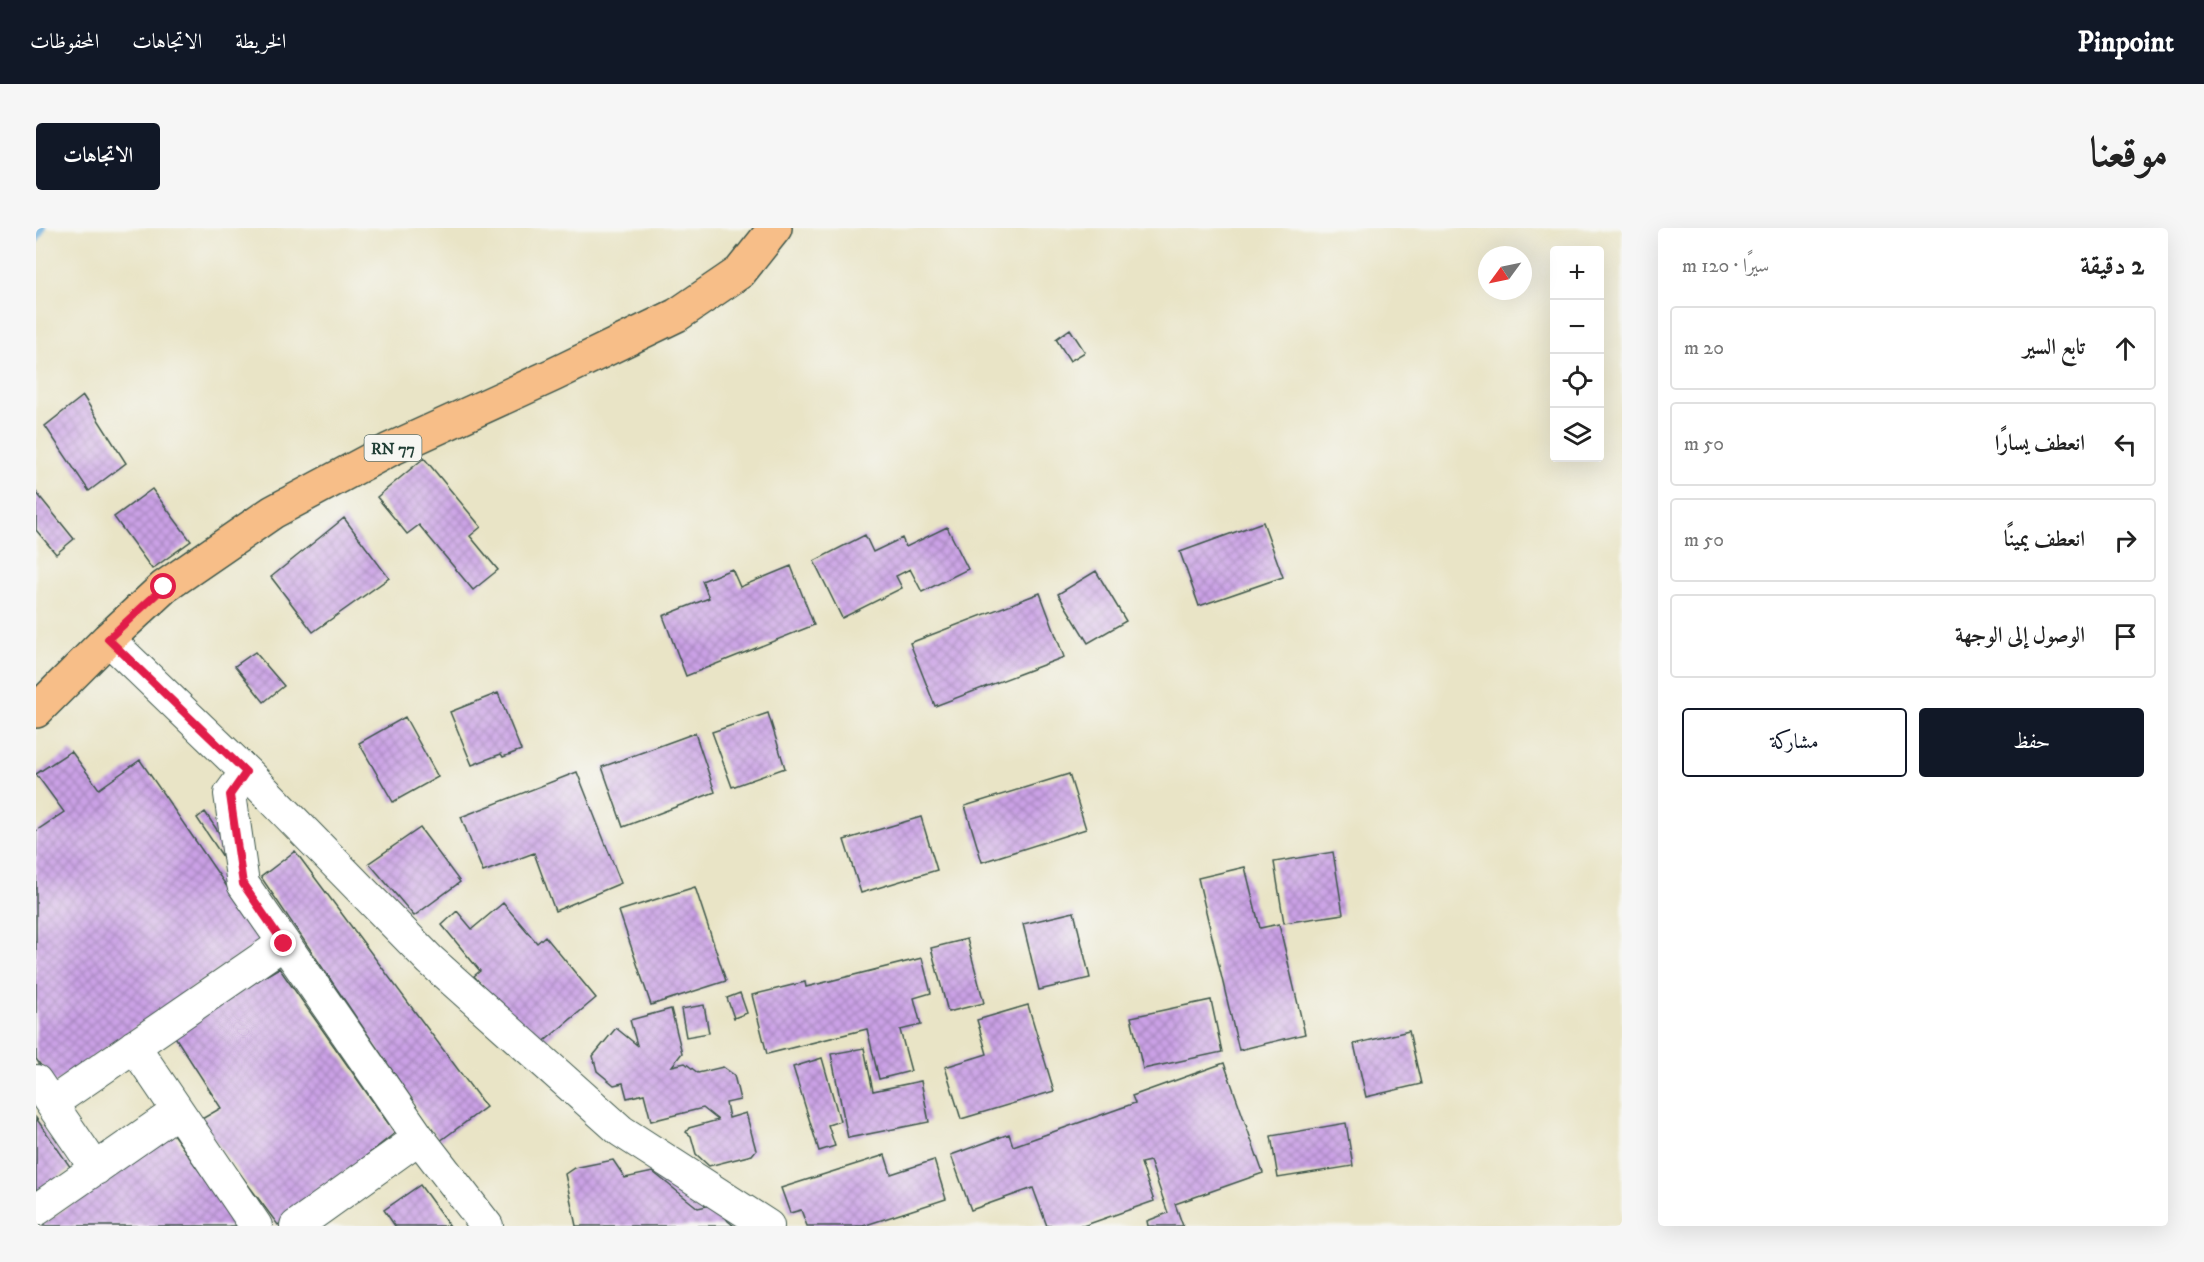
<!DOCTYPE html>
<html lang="ar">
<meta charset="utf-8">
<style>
body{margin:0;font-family:"IM FELL DW Pica",Amiri,serif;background:#f6f6f6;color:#222;direction:rtl}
.controls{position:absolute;right:18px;top:18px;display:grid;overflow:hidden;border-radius:6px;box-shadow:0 6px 24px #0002}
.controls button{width:54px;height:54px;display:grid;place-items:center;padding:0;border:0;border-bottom:2px solid #e0e0e0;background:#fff;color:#222;font:30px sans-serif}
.compass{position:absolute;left:1442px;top:18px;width:54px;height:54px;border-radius:50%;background:#fff;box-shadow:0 6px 24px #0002;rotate:237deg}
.stop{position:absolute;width:18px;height:18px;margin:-14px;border:4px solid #e11d48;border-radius:50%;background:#fff}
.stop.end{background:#e11d48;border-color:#fff;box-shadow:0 2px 6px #0008}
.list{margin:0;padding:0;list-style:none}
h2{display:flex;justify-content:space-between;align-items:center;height:78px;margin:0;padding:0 24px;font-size:26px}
h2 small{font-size:20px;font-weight:400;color:#767676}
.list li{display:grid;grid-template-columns:39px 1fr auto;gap:18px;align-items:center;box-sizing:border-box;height:84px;margin:0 12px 12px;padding:0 12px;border:2px solid #e0e0e0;border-radius:6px}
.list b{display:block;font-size:22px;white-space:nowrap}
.list em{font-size:20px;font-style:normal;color:#767676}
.actions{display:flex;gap:12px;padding:18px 24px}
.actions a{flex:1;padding:14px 0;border:2px solid #111827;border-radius:6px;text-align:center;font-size:21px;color:#111827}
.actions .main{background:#111827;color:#fff}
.icon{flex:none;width:33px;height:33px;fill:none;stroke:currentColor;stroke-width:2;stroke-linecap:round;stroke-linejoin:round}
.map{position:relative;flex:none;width:1586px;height:998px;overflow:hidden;direction:ltr;border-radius:6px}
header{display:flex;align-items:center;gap:36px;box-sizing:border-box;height:84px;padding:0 30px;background:#111827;color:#fff}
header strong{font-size:28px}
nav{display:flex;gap:33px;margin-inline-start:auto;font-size:21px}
.intro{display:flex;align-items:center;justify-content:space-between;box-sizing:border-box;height:144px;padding:0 36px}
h1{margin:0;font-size:42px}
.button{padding:15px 27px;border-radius:6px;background:#111827;color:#fff;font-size:21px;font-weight:700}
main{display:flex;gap:36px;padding:0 36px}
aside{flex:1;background:#fff;border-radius:6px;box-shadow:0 6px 24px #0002}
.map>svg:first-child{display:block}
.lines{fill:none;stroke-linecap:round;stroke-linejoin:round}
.stream{stroke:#69aedf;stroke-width:8}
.building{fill:url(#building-cross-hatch)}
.minor-casing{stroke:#3d564a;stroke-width:34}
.primary-casing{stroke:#3d564a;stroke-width:36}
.minor{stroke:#fff;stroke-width:32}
.primary{stroke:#f7be88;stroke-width:33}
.route{stroke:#e11d48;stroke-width:8}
.labels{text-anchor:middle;stroke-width:4.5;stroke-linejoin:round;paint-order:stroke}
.shield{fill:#f6f6f2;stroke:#60746d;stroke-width:1.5}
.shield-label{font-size:16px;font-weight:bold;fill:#1f3d34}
</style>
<header>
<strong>Pinpoint</strong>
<nav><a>الخريطة</a><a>الاتجاهات</a><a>المحفوظات</a></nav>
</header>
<div class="intro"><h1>موقعنا</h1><a class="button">الاتجاهات</a></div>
<main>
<aside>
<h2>2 دقيقة<small>سيرًا · 120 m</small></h2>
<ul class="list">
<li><svg class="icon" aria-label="ahead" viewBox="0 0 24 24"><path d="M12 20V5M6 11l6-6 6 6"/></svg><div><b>تابع السير</b></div><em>20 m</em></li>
<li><svg class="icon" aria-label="left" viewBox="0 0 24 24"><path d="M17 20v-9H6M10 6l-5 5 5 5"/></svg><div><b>انعطف يسارًا</b></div><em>50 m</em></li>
<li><svg class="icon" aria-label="right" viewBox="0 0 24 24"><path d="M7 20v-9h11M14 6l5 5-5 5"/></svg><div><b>انعطف يمينًا</b></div><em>50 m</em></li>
<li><svg class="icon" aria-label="arrive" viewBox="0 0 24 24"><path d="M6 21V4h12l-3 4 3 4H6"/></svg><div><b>الوصول إلى الوجهة</b></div></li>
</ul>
<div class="actions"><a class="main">حفظ</a><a>مشاركة</a></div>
</aside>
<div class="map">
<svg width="1586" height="998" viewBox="0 0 1586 998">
<defs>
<pattern id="building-cross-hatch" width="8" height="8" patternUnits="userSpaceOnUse" patternTransform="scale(1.5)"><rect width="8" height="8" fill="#cba1e6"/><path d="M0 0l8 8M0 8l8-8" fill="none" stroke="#a484bb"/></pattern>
</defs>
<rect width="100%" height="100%" fill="#f6f6f2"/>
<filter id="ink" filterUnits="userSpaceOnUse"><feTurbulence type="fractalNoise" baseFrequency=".0167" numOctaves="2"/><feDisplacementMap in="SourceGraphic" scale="12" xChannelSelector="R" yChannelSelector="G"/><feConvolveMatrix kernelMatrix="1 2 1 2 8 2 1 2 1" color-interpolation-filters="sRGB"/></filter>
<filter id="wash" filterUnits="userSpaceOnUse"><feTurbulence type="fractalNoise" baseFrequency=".008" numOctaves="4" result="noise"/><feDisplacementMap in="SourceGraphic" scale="24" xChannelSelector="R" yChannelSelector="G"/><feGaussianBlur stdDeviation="1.35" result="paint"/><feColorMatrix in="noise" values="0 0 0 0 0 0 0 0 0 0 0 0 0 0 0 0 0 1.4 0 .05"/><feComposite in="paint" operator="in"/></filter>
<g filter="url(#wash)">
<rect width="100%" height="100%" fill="#e9e4c6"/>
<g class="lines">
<!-- stream -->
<path class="stream" d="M0,11L6,0"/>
</g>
<g id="blocks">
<!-- building -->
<path class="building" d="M1034,101L1049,124L1034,133L1020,111Z
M47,168L90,235L53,263L9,198Z
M388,230L445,299L434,308L462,342L437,362L383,297L371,306L341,269Z
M116,261L155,313L116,341L78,289Z
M0,264L38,311L20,326L0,302Z
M308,290L353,350L277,404L235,349Z
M1227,294L1247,349L1163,378L1144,324Z
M911,299L932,341L886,364L874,341L860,348L866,360L806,390L778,333L829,307L837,324L866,310L870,319Z
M755,338L778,397L650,448L627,388L673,370L666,353L696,341L704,359Z
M1060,343L1090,393L1052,415L1022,366Z
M1004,365L1028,429L899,478L874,415Z
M219,424L248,458L228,474L199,438Z
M462,465L485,522L467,529L465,526L436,537L414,484Z
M732,485L749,540L696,559L676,504Z
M369,489L402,549L357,574L323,515Z
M659,505L679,564L587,599L566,539Z
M35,523L63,561L104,532L227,711L18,856L0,831V603L28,584L0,546Z
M541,544L585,655L519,683L498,625L447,644L425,589Z
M1033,546L1050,601L946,634L929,578Z
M169,584L222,663L213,668L161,590Z
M885,589L901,642L825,665L808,612Z
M384,600L424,654L378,688L333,635Z
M259,623L450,879L404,913L225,649Z
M1297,624L1307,686L1248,695L1238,634Z
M1209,639L1224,700L1243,696L1269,806L1203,822L1162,650Z
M659,659L690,753L615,777L583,683Z
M467,675L501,715L509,708L560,770L499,821L438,748L444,743L406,697L421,683L436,701Z
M1038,684L1054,750L1003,762L987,696Z
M931,711L948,775L912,784L895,720Z
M886,730L895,765L878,770L885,797L864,802L875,843L843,851L831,801L731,826L716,767L769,754L770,759Z
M243,740L359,905L242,997L164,892L185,880L136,804Z
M704,765L711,785L698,790L691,770Z
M1175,772L1186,824L1107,841L1095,789Z
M668,777L673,805L650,809L645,781Z
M992,777L1018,863L925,891L909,839L951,826L941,792Z
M635,781L646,825L636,838L649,835L662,845L687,839L698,847L704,872L690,875L693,890L710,885L720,922L716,927L673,938L660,926L655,908L650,904L653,900L682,892L667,880L615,893L608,866L591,870L587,855L578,857L561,843L557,828L580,800L601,817L594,792Z
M1373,803L1385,856L1330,869L1318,816Z
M828,820L837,863L885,853L893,894L812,910L795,826Z
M786,830L804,893L792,897L799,918L783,923L757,839Z
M1188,835L1227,945L1139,976L1147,998H1112L1111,993L1132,985L1114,933L1105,935L1118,973L1047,998H1011L997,960L935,982L915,927L973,906L977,918L1099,875L1096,868Z
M0,890L35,940L0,965Z
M1310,895L1317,938L1242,950L1235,908Z
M137,906L202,998H4Z
M849,927L855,946L898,932L910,971L827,998H771L765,982L754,985L745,960Z
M577,932L589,950L617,944L662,980L680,976L692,993L698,998H540L529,946L538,940Z
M384,957L414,998H359L348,982Z"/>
</g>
</g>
<g filter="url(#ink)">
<use href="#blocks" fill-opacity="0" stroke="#3d564a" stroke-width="1.5"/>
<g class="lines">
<!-- minor casing -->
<g class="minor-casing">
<path id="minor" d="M72,411L210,544L394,732L585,903L732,998
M210,544L194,566L207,656L383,910L451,998
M98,818L220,998
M0,853L60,941
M16,875L248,715
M0,982L142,883
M260,998L383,910"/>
</g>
<!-- primary casing -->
<g class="primary-casing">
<path id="primary" d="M0,483L72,411L128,359L237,284L353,222L517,147L641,87L704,44L739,0"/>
</g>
<!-- minor -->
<use href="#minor" class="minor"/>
<!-- primary -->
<use href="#primary" class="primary"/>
</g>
</g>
<g class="lines" filter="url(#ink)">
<!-- route -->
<path class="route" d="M128,359L72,411L210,544L194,567L207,656L248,716"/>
</g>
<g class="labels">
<!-- shield labels -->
<rect class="shield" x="328.5" y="207" width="57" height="26" rx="4.5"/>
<g class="shield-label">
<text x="357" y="226">RN 77</text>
</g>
</g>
</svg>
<div class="controls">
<button>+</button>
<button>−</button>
<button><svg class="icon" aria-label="locate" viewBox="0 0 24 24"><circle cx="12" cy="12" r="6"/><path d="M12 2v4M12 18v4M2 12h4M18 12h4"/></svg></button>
<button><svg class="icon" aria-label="layers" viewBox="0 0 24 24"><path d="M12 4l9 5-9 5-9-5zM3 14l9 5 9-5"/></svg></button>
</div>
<svg class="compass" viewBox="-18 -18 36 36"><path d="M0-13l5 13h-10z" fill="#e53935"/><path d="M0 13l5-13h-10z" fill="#767676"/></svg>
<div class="stop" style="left:128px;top:359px"></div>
<div class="stop end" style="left:248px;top:716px"></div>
</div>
</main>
